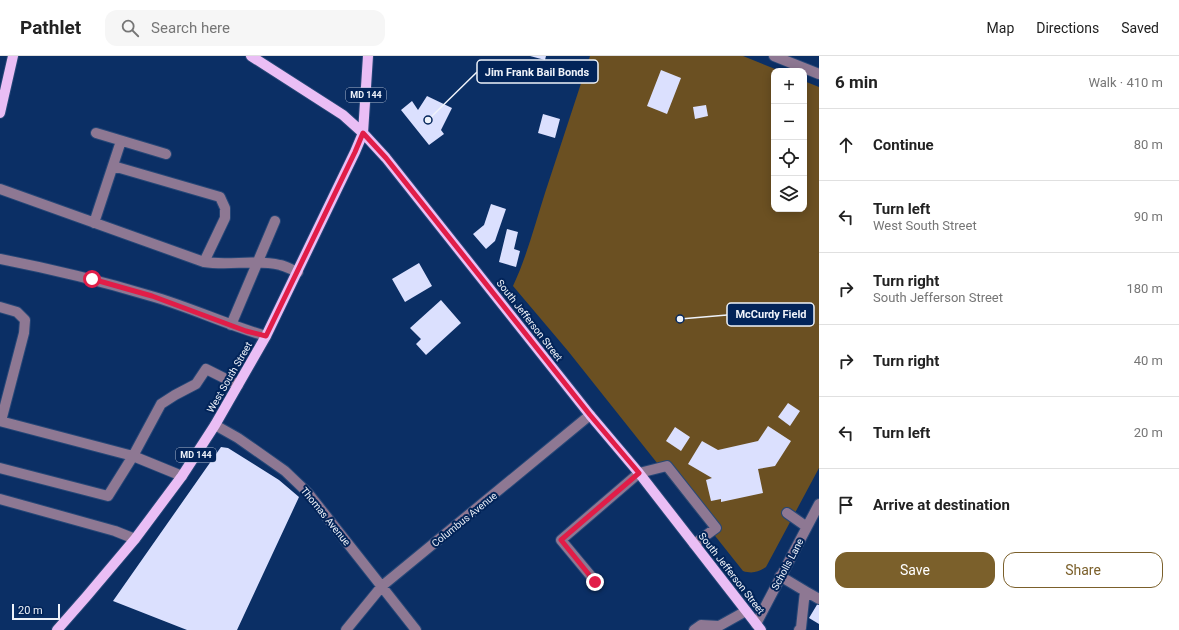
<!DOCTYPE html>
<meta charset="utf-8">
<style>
body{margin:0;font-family:Roboto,sans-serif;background:#f6f6f6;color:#222}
.controls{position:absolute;right:12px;top:12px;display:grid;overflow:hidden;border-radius:8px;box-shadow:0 2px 10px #0003}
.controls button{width:36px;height:36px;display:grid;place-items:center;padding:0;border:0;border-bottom:1px solid #e0e0e0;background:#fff;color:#222;font:20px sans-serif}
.scale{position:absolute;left:12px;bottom:10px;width:48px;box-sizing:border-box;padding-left:4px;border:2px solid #eff3fa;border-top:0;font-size:11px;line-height:14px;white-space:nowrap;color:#eff3fa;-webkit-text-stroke:3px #022459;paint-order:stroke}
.stop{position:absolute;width:12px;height:12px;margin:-9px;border:3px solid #e11d48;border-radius:50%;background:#fff}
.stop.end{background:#e11d48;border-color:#fff;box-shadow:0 1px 4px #0008}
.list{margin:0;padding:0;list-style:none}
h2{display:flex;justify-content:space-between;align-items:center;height:52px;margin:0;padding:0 16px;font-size:17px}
h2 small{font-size:13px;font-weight:400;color:#767676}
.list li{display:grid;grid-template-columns:26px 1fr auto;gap:12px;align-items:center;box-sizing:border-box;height:72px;padding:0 16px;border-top:1px solid #e0e0e0}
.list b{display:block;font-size:15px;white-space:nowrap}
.list p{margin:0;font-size:13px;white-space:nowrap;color:#767676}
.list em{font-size:13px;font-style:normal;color:#767676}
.actions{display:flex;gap:8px;padding:12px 16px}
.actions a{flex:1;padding:9px 0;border:1px solid #7b602b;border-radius:12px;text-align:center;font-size:14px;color:#7b602b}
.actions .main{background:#7b602b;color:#fff}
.icon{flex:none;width:22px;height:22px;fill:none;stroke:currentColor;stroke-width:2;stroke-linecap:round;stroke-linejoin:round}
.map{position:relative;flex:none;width:819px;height:574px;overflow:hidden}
header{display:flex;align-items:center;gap:24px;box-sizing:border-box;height:56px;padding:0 20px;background:#fff;border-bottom:1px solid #e0e0e0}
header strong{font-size:19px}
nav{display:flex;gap:22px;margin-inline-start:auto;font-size:14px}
.search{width:280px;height:36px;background:#f6f6f6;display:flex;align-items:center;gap:10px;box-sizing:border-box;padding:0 14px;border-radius:12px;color:#767676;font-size:15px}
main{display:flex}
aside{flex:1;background:#fff}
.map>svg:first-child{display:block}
.green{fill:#6b5022}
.building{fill:#dbe0fe}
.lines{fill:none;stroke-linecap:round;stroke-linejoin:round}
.minor-casing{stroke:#264777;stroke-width:12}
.major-casing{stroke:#264777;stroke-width:12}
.minor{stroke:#8e7893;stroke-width:10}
.major{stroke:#eabef5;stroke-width:10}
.route{stroke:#e11d48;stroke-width:5}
.labels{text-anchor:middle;stroke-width:4;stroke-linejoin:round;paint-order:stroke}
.shield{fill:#022459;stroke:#a8b5ca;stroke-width:1}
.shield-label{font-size:9px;font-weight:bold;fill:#eff3fa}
.street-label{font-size:10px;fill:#eff3fa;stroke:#022459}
.leader{fill:none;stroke:#eff3fa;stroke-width:1.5}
.callout-dot{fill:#eff3fa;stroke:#022459;stroke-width:1.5}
.callout{fill:#022459;stroke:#eff3fa;stroke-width:1.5}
.callout-label{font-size:11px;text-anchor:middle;font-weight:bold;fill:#eff3fa}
</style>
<header>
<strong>Pathlet</strong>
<div class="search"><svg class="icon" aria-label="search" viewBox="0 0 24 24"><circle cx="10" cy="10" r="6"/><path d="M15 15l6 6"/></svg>Search here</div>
<nav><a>Map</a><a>Directions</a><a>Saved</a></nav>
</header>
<main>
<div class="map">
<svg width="819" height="574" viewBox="0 0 819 574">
<rect width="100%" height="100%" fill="#0b2f65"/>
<!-- green -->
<path class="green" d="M590,0H743L780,15H774V153H804V25L819,31V412L766,511C759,516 752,518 743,515L568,295L513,230C527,200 535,168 545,137C560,91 575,46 590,0Z"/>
<!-- building -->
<path class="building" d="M530,0H546L545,4Z
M661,14L681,22L667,58L647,50Z
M427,40L452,52L441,74L444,78L429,89L401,54L412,45L418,54Z
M706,49L708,60L695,63L693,51Z
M543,58L560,63L555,82L538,77Z
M491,148L506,153L495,185L486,193L473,178L484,169Z
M507,173L518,176L514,193L520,195L516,211L499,206Z
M419,207L432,230L405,246L392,223Z
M441,244L461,267L426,299L416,288L421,283L410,272Z
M788,347L800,355L790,370L778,361Z
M768,370L791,385L775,410L758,413L763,437L721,446V443L711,445L706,424L712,422L688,408L702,385L718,394L758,385Z
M675,371L690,381L681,395L666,385Z
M221,391L228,392L279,424L299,441L237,574H187L113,545Z
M818,547L819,548V568L809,562Z"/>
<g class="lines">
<!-- minor casing -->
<g class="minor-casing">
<path id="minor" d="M774,0L819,18
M96,77L166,98
M113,110L220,141L225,152V162L204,206
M0,133L204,206C229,210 255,203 280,209C286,210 292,214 298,216
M94,167L121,85
M0,203C51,213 101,225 151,240C190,251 227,269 266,280
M0,251L17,256L25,264L24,277L1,365
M231,269L275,165
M0,365L133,400L182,420
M215,369L238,382L285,415L308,437L416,574
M0,412L108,440L133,400L161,348L175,339L196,328L206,313L238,329
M0,443L115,475L135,483
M787,457L807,471
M780,520L805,535L801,572L799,574
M595,525L561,484L639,417L667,410L716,472L694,488
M805,535L819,543
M756,568L819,448
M346,574L382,530L590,359
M694,574L701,569L719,570L746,555"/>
</g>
<!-- major casing -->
<g class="major-casing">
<path id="major" d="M251,0L343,59L363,77L386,102L590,359L639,417L761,574
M0,57L13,0
M57,574L86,541L135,483L182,420L215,369L266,280L355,96L363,77L368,0"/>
</g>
<!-- minor -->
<use href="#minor" class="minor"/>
<!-- major -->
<use href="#major" class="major"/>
</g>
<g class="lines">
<!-- route -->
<path class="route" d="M92,223L152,240L246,275L266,280L355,96L363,77L386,102L590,359L639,417L561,484L595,526"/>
</g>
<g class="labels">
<!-- shield labels -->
<g class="shield">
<rect x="346" y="32" width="40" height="14" rx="3"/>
<rect x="176" y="392" width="40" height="14" rx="3"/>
</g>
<g class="shield-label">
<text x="366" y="42">MD 144</text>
<text x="196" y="402">MD 144</text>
</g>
<!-- street labels -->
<g class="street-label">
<text transform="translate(530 264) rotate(52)" y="4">South Jefferson Street</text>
<text transform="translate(229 321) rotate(-60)" y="4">West South Street</text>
<text transform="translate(326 460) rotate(51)" y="4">Thomas Avenue</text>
<text transform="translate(464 463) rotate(-39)" y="4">Columbus Avenue</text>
<text transform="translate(787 508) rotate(-62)" y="4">Scholls Lane</text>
<text transform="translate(732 517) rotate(52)" y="4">South Jefferson Street</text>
</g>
</g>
<!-- callouts -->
<path class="leader" d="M428 64L477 16M680 263L727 259"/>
<g class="callout-dot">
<circle cx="428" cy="64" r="4"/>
<circle cx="680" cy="263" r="4"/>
</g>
<g class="callout">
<rect x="477" y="4" width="121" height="23" rx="4"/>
<rect x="727" y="247" width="87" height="23" rx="4"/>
</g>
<g class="callout-label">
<text x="537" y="20">Jim Frank Bail Bonds</text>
<text x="771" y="262">McCurdy Field</text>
</g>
</svg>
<div class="controls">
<button>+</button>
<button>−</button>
<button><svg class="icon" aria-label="locate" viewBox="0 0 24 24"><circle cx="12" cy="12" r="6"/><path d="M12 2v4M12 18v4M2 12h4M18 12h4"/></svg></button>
<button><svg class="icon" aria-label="layers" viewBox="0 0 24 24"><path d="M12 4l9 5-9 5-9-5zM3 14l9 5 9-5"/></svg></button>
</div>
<div class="scale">20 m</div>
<div class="stop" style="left:92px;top:223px"></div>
<div class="stop end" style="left:595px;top:526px"></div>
</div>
<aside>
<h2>6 min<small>Walk · 410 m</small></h2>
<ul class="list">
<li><svg class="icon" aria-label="ahead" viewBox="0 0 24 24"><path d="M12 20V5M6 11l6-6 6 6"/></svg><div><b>Continue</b></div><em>80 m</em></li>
<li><svg class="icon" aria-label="left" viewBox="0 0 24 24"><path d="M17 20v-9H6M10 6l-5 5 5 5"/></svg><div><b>Turn left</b><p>West South Street</p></div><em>90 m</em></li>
<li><svg class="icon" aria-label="right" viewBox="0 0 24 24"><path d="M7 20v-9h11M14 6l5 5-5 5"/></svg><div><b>Turn right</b><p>South Jefferson Street</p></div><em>180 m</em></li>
<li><svg class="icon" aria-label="right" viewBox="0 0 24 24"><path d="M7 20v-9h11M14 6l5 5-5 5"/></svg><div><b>Turn right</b></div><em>40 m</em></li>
<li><svg class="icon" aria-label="left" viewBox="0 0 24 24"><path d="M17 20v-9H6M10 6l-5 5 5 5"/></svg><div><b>Turn left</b></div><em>20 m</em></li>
<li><svg class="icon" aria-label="arrive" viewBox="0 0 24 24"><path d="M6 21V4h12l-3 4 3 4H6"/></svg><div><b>Arrive at destination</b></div></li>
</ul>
<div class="actions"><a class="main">Save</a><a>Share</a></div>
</aside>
</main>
